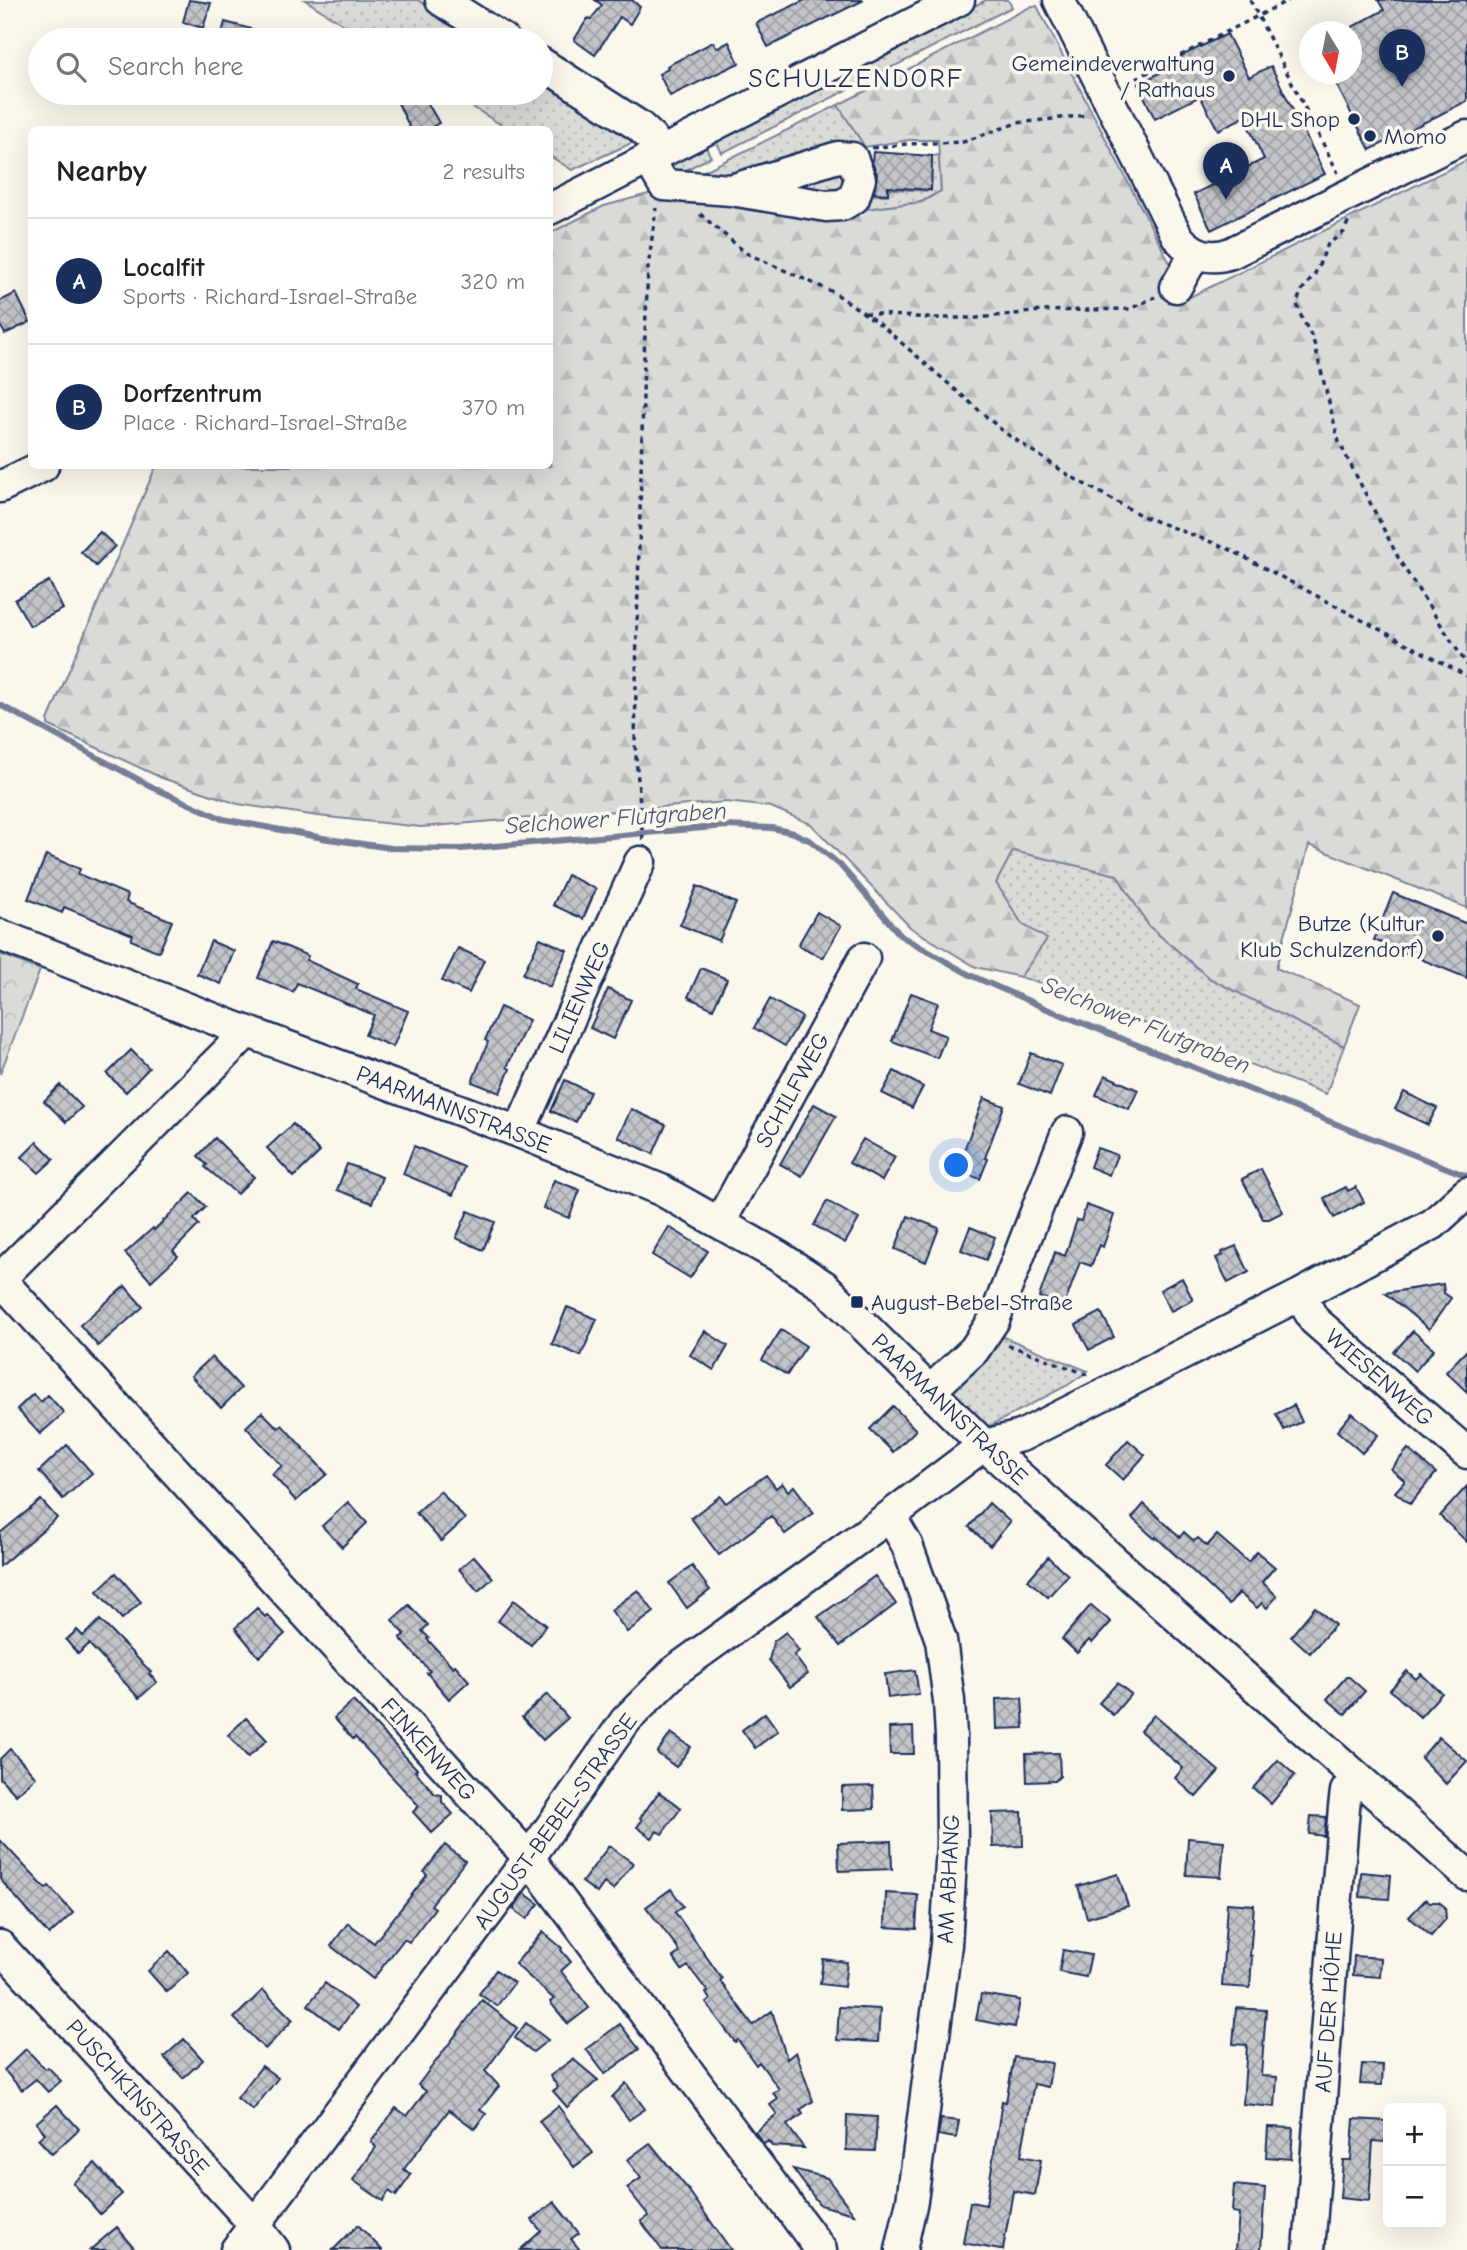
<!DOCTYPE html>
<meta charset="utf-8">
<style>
body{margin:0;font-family:"Comic Neue",sans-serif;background:#f2f2f2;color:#222}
.controls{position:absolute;right:21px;bottom:21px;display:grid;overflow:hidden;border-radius:10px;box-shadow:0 7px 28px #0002}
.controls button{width:63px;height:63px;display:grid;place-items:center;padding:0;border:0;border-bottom:2px solid #e0e0e0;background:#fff;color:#222;font:35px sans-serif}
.compass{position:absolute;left:1299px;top:21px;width:63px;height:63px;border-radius:50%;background:#fff;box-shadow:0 7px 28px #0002;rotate:170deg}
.you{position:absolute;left:957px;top:1166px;width:24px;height:24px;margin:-18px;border:5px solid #fff;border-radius:50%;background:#1a73e8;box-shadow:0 0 0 10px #1a73e833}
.badge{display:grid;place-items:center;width:46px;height:46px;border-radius:50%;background:#1b2f5e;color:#fff;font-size:23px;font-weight:700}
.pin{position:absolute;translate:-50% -58px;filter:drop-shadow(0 2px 4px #0008)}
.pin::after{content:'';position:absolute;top:37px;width:24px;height:21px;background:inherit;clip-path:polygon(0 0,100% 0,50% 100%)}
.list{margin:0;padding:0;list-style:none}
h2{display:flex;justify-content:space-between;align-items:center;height:91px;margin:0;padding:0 28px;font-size:30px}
h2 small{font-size:23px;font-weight:400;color:#767676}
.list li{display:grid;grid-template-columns:46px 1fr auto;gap:21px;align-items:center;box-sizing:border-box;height:126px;padding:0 28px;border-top:2px solid #e0e0e0}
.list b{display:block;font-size:26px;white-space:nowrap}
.list p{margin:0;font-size:23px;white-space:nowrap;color:#767676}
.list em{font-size:23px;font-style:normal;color:#767676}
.icon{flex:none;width:38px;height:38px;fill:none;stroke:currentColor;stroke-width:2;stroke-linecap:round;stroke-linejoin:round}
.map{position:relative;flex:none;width:1467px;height:2250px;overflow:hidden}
.search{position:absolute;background:#fff;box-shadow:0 7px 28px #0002;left:28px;top:28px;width:525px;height:77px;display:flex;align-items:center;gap:18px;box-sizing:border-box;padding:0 24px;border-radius:38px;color:#767676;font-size:26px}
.panel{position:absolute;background:#fff;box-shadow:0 7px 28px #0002;left:28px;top:126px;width:525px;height:343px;border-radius:10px}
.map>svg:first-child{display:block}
.grass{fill:url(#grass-dots);stroke:#7a849a;stroke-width:2}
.forest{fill:url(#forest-firs);stroke:#7a849a;stroke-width:2}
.park{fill:url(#park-crowns);stroke:#7a849a;stroke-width:2}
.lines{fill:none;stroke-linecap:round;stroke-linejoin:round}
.stream{stroke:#747e96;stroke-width:6}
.building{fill:url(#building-cross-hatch);stroke:#1b2f5e;stroke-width:2}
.minor-casing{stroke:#1b2f5e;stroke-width:35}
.path{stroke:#1b2f5e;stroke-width:3.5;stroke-dasharray:5 5;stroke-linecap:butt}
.minor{stroke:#fbf7ec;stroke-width:30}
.poi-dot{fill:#1b2f5e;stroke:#fbf7ec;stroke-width:2.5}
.labels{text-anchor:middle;stroke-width:7;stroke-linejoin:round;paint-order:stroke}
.poi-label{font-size:23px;fill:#1b2f5e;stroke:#fbf7ec;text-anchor:end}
.street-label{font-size:23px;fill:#1b2f5e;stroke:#fbf7ec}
.water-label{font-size:24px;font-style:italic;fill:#47577a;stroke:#fbf7ec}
.quarter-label{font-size:26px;letter-spacing:2px;fill:#1b2f5e;stroke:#fbf7ec}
</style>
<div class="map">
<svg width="1467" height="2250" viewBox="0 0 1467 2250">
<defs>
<pattern id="grass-dots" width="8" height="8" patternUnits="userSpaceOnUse" patternTransform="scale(1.75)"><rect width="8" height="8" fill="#dadad7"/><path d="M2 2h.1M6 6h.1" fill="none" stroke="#babbbb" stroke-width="1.8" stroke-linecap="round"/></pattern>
<pattern id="forest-firs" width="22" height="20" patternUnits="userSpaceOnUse" patternTransform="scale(1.75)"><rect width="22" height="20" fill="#dadad7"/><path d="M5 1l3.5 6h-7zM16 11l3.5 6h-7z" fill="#babbbb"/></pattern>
<pattern id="park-crowns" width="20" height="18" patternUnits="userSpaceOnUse" patternTransform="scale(1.75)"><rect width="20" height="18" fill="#dadad7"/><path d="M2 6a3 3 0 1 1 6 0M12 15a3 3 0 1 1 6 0" fill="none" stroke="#babbbb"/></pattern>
<pattern id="building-cross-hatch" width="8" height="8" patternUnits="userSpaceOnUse" patternTransform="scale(1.75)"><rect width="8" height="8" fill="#c3c5c9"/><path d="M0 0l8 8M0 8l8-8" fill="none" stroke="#9ea0a6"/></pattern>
</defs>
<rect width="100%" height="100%" fill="#fbf7ec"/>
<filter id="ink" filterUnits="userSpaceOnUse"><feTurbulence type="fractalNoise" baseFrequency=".0143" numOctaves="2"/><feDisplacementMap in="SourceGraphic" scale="14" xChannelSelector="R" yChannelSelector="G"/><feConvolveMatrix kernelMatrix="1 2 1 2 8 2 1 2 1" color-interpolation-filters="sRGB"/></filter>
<g filter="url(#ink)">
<!-- grass -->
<path class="grass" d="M305,0H418L483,40H368Z
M986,0H1008L1012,7L722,153L714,137Z
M541,76L636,141L572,170L550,156V130L508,129L450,93H541Z
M838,105L865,147L854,153L778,172L682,182Z
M703,142L711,157L666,180L662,165Z
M939,155L941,191L921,202L848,211L870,195H888L889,189L931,191L932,156Z
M844,168L848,196L762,186Z
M1013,850L1117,875L1149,926L1209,978L1344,1046L1326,1094L1047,985L1020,977L1047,939L1022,924L996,883Z
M996,1334L1088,1371L1068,1385L986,1428L948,1388Z"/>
<!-- forest -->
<path class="forest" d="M1032,6H1037L1188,298L1467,160V908L1309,845L1276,968L1360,1004L1344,1046L1209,978L1149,926L1117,875L1013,851L996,883L1022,924L1047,939L1020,977L976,967L911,928L811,824L771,807L726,802L421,827L318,816L238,804L162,778L48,725V720L156,466H550V233L604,206L663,190L841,212L922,202L941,191L938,140H909L865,147L838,105Z"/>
<!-- park -->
<path class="park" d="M0,954L40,970L0,1074Z"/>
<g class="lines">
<!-- stream -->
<path class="stream" d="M0,705L156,789L223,819L328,839L391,848L461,849L726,826L772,828L794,833L811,841L840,865L901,936L970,975L1047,1009L1467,1176"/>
</g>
<!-- building -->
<path class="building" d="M189,0L211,3L203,28L183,22Z
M595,0H632L640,7L630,24L620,17L595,55L574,40L588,18L591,19L602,5Z
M805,0H864L768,47L756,23Z
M1378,0H1467V101L1370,150L1331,74H1352V27L1384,10Z
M225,22L273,35L272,40H220Z
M1227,34L1249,77L1271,66L1325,174L1211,230L1194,194L1264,159L1244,117L1218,130L1200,96L1155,119L1138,84L1183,61L1181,56Z
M713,42L717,48L729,42L739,63L670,96L659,74L668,69L667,66Z
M404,93H422L439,123L427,130H411L398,103Z
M873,152L932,156L931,190L888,187V194L874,193L877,174L872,162Z
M16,293L30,322L5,334L0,325V301Z
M100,532L115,546L96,566L81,552Z
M49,581L63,609L30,626L15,600Z
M46,855L80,869L78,874L128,895L126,902L172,921L159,952L131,940L133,935L64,907L62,913L28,899Z
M567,875L596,889L583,919L553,905Z
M697,886L736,903L719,941L680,925Z
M1393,893L1467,924V978L1374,940Z
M817,912L841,926L823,958L798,945Z
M540,938L567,950L550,987L523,974Z
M211,941L234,951L221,984L197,974Z
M273,941L308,956L306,960L358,984L356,989L408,1011L393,1047L365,1035L374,1015L297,983L293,992L258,978Z
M458,948L484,960L469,993L442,981Z
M701,968L727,979L713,1009L688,997Z
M608,989L631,1000L613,1039L590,1028Z
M911,993L938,1003L928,1029L946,1036L937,1058L892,1041Z
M770,999L802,1017L785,1046L754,1028Z
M500,1007L529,1020L507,1067L510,1069L500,1093L472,1082L488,1042L485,1040Z
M131,1050L149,1068L126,1092L107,1074Z
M1031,1053L1062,1065L1050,1096L1019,1084Z
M894,1071L923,1087L912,1108L882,1093Z
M1105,1075L1138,1090L1129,1109L1096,1095Z
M565,1080L590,1092L576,1122L551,1111Z
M60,1085L82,1107L66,1122L44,1101Z
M1404,1092L1437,1108L1428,1125L1395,1109Z
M984,1098L1004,1106L985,1158L988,1159L980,1179L952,1168L960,1149L964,1150Z
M814,1104L836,1116L802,1176L780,1164Z
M631,1109L666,1125L653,1154L618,1137Z
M293,1124L320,1152L294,1177L267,1148Z
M215,1138L254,1177L237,1194L205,1167L207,1165L198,1156Z
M863,1139L895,1157L882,1181L849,1163Z
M37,1142L54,1159L39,1173L22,1157Z
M414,1146L464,1167L453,1195L403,1174Z
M1097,1148L1117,1155L1109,1175L1090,1167Z
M347,1164L382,1177L372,1203L337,1190Z
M1261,1169L1283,1212L1269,1219H1263L1242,1179Z
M554,1180L580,1190L569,1218L543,1208Z
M1346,1187L1348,1191L1356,1187L1364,1202L1334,1218L1324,1198Z
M192,1193L206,1207L194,1219L199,1225L173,1251L178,1256L151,1281L125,1253L153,1228L154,1230Z
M827,1201L859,1219L845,1243L814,1225Z
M1086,1205L1114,1215L1103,1247L1100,1245L1091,1266L1080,1262L1064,1306L1039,1297L1055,1252L1065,1256L1077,1220L1081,1221Z
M468,1211L495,1222L483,1250L456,1238Z
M908,1216L939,1228L926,1262L895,1249Z
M669,1227L708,1251L690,1278L652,1255Z
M970,1227L995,1237L986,1260L961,1250Z
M1236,1246L1249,1272L1228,1283L1216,1258L1223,1255L1222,1252Z
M1182,1278L1193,1300L1171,1311L1160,1290Z
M1443,1284L1444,1293L1451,1298L1429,1329L1385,1293Z
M125,1286L143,1307L98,1346L80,1325Z
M567,1307L597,1319L581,1356L552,1344Z
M1101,1312L1114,1337L1089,1350L1076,1325Z
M781,1330L806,1346L787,1375L762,1360Z
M705,1331L728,1346L714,1370L690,1355Z
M1413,1331L1434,1349L1415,1371L1394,1352Z
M1467,1350V1392L1446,1372Z
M212,1357L241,1388L221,1408L191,1376Z
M33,1394L41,1402L48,1395L64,1413L40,1434L17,1409Z
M1294,1405L1302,1422L1284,1430L1276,1414Z
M893,1406L916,1430L893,1452L870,1429Z
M262,1412L278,1428L282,1425L327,1474L296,1501L272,1474L282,1466L246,1427Z
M1352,1413L1378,1435L1362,1453L1337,1431Z
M1128,1440L1145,1455L1123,1480L1106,1465Z
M67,1445L92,1473L63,1499L39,1471Z
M1408,1449L1436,1473L1410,1504L1395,1492L1405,1481L1391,1469Z
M766,1475L776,1488L782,1483L788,1491L794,1486L814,1513L785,1534L771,1516L719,1555L691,1518L720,1496L726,1503Z
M1467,1486V1542L1440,1516Z
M440,1491L465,1519L441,1541L416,1513Z
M41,1500L57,1518L0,1566V1533Z
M348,1502L367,1523L342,1547L322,1526Z
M989,1503L1010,1522L990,1546L969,1527Z
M1144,1504L1180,1537L1184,1532L1194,1541L1198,1538L1207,1546L1217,1535L1248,1562L1257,1552L1275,1567L1262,1582L1277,1596L1267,1608L1262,1603L1257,1608L1239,1593L1229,1605L1156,1537L1155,1539L1132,1518Z
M474,1556L493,1578L478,1591L459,1569Z
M1048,1557L1068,1575L1048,1597L1028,1580Z
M692,1566L710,1590L687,1608L669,1583Z
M116,1573L141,1602L122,1619L97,1591Z
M875,1576L896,1604L840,1646L818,1617Z
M638,1590L654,1612L627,1632L611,1610Z
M514,1600L546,1625L531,1645L498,1621Z
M409,1605L428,1625L422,1631L429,1638L427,1639L453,1667L455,1665L469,1681L449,1699L427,1673L430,1671L400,1638L405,1634L392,1620Z
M1091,1605L1111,1622L1092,1643L1089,1640L1077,1653L1062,1639Z
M1315,1607L1335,1625L1310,1653L1291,1636Z
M257,1608L265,1617L267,1615L285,1634L259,1657L235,1628Z
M100,1620L151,1672L149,1674L157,1682L139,1698L89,1644L78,1654L66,1640L77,1630L83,1636Z
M786,1632L799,1651L794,1655L808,1674L790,1687L769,1660L774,1641Z
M915,1670L919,1694L888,1698L885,1674Z
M1407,1671L1416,1679L1421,1674L1442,1693L1420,1717L1390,1690Z
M1346,1677H1349L1365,1691L1345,1714L1327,1699Z
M1117,1683L1131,1694L1113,1715L1099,1703Z
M547,1694L568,1718L543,1740L522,1717Z
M1022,1698L1024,1728L997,1729L996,1699Z
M353,1701L417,1769L415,1771L435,1794L442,1795V1802L453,1814L432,1833L413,1812L419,1806L355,1737L353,1739L334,1718Z
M765,1713L778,1731L755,1748L742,1730Z
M1154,1715L1219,1771L1196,1797L1175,1778L1183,1768L1140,1731Z
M246,1718L267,1740L248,1757L228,1735Z
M913,1727L914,1754H890L889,1728Z
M671,1733L691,1747L676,1767L657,1753Z
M1439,1737L1467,1761L1446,1784L1421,1758Z
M10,1749L36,1777L16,1795L0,1778V1759Z
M1059,1753L1060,1776L1055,1781L1027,1782L1026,1754Z
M1278,1760L1295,1775L1271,1804L1253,1788Z
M873,1786L874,1809L842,1810V1787Z
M659,1792L681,1808L662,1834L657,1831L652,1838L637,1827L642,1820L640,1818Z
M1022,1812L1023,1846L993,1847L992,1813Z
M1311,1816L1326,1817L1324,1836L1309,1834Z
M1188,1838L1224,1841L1221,1877L1186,1875Z
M0,1840L46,1889L49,1886L73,1913L49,1935L0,1879Z
M891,1841L892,1869L839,1871L838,1843Z
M445,1845L465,1861L431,1905L435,1908L409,1942L404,1939L373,1979L331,1946L348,1923L374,1943L427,1875L424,1872Z
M609,1846L633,1863L613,1890L604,1883L597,1893L582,1882Z
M1361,1872L1391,1875L1389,1899L1360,1897Z
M1118,1874L1128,1906L1087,1918L1078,1886Z
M671,1889L683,1906L675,1912L722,1979L720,1981L753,2025L772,2011L787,2059L796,2052L813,2101L800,2110L803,2114L787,2125L804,2148L772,2146L768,2141L764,2144L755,2132L777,2114L770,2105L778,2099L773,2093L779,2089L759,2062L756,2065L738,2040L735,2042L706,2003L710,2000L706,1993L708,1992L688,1966L682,1970L673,1957L679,1953L677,1947L646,1907Z
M524,1893L539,1904L527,1919L513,1909Z
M886,1893L918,1895L916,1929L885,1927Z
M1426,1899L1430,1902H1439L1445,1907L1446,1919L1431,1936L1409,1917Z
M1227,1903L1254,1905L1250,1956H1252L1250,1988L1222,1986Z
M543,1932L562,1948L561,1950L571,1962L561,1971L589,2008L568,2024L550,2002L554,1999L515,1964Z
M1063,1950L1091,1955L1086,1977L1059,1972Z
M169,1951L188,1973L167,1992L148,1971Z
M1354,1956L1381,1958L1380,1977L1353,1975Z
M823,1959L847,1962L844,1987L820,1984Z
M496,1970L514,1983L497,2006L479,1994Z
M325,1983L356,2007L339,2029L308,2005Z
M263,1990L293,2020L265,2049L234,2018Z
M981,1994L1020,2000L1015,2027L976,2020Z
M482,2000L517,2028L485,2071L499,2086L480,2110L486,2114L475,2129L449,2110L404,2169L411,2175L396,2196L389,2191L383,2201L353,2180L376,2147L371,2142L396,2108L407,2116L426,2091L418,2085Z
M839,2007L880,2009L878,2042L837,2040Z
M1236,2008L1266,2010L1261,2076L1277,2077L1275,2107L1243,2104L1247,2045L1233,2044Z
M526,2023L548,2040L533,2052L515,2038Z
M620,2024L639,2049L605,2074L586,2049Z
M184,2039L203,2060L183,2078L164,2057Z
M26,2049L45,2069L48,2067L61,2081L48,2092L36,2079L22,2090L4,2070Z
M1014,2057L1052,2063L1048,2087L1034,2084L1021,2156L1041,2160L1035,2195L1013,2191L1003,2250H1000L963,2243L970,2202L986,2205L1002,2101L1006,2102Z
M573,2059L598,2080L567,2107L553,2091L558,2087L550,2076Z
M1362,2064L1383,2065L1382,2085L1360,2084Z
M262,2066L278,2078L253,2110L237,2098Z
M626,2083L645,2109L629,2120L612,2097Z
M57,2105L79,2129L52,2154L38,2139L45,2133L36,2123Z
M558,2106L593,2153L574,2167L539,2121Z
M847,2115L877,2117L875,2151L846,2150Z
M941,2119L959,2121L956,2138L938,2135Z
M1354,2119L1387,2121L1385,2142L1373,2141L1369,2201L1340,2198L1343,2160H1351Z
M1268,2127L1293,2128L1291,2159L1266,2157Z
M650,2143L687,2188L731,2250H662L641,2221L649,2216L627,2188L641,2178L627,2160Z
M95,2163L122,2194L100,2214L73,2183Z
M793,2169L827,2178L854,2214L820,2205Z
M1234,2185L1265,2188L1261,2250H1236L1239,2213L1232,2212Z
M554,2202L579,2233L571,2239L580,2250H520L541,2231L532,2220Z
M358,2225L382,2250H333Z
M117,2227L136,2250H90Z"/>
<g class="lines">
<!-- minor casing -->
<g class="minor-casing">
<path id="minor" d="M441,0L504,40
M1059,0L1177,236C1191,254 1209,261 1231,253L1467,136
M541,63L639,126L652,138L659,152
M648,158L664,185L731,190L826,206L842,205L854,198L860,179L852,158L838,157L731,190
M550,209L959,0
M1176,287L1196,252
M0,487L43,466
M0,935L232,1026L519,1132L661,1190L778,1256L824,1286L984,1445L1467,1875
M519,1132L640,862
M720,1222L864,958
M0,1279L529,1858L821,2250
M0,1279L238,1041L243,1030
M1300,1295L1314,1320L1467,1453
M930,1391L974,1350L994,1320L1067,1132
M890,1516L907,1545L941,1640L949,1701L951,1737L952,1845L946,1945L912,2201L901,2250
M0,1946L255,2225L274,2250
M236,2250L529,1858L626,1720L676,1670L890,1516L984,1445L1021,1436L1300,1295L1414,1234L1433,1224L1467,1193
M1309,2250L1344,1807L1346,1791L1357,1778"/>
</g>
<!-- path -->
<path class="path" d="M1250,0L1338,173
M1127,83L1289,0
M872,148L907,144L963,142L1017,123L1088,115
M700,214L746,253L835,293L881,325L1004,432L1070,476L1142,516L1227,548L1467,676
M1348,222L1344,232L1328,244L1314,276L1302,290L1297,302L1299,312L1313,339L1339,442L1401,563L1467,665
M865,313L928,318H977L1042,311L1130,309L1155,297
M643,840L635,745L637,627L644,357L648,268L656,208
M1008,1345L1089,1375"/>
<!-- minor -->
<use href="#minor" class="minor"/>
</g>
</g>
<!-- markers -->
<g class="poi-dot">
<circle cx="1229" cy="76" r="7"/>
<circle cx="1354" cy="119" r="7"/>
<circle cx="1370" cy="136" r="7"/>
<circle cx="1438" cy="936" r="7"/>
<rect x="850" y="1295" width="14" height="14" rx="3.5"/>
</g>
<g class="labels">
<!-- poi labels -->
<g class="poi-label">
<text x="1215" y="71">Gemeindeverwaltung<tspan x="1215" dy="26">/ Rathaus</tspan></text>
<text x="1340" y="127">DHL Shop</text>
<text x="1384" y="144" text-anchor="start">Momo</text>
<text x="1424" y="931">Butze (Kultur<tspan x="1424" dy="26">Klub Schulzendorf)</tspan></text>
<text x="871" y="1310" text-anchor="start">August-Bebel-Straße</text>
</g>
<!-- street labels -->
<g class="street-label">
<text transform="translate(579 997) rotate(-66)" y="8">LILIENWEG</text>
<text transform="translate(792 1090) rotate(-61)" y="8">SCHILFWEG</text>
<text transform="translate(454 1109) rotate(21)" y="8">PAARMANNSTRASSE</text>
<text transform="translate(1380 1377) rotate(41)" y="8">WIESENWEG</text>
<text transform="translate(950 1409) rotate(44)" y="8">PAARMANNSTRASSE</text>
<text transform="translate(429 1749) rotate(48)" y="8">FINKENWEG</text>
<text transform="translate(555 1821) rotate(-54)" y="8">AUGUST-BEBEL-STRASSE</text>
<text transform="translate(948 1879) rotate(-87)" y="8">AM ABHANG</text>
<text transform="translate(1328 2012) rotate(-86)" y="8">AUF DER HÖHE</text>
<text transform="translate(138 2097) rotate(48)" y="8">PUSCHKINSTRASSE</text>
</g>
<!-- water labels -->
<g class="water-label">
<text transform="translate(616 818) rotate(-4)" y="8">Selchower Flutgraben</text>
<text transform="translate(1146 1025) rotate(22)" y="8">Selchower Flutgraben</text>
</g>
<!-- quarter labels -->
<g class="quarter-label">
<text x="856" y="87">SCHULZENDORF</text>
</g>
</g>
</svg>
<div class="controls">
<button>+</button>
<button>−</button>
</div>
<svg class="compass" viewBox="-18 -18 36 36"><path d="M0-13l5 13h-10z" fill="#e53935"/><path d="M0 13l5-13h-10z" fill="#767676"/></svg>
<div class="you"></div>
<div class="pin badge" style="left:1226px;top:200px">A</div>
<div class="pin badge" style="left:1402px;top:87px">B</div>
<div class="search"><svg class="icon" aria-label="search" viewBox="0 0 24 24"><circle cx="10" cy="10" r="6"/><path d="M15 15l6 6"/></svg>Search here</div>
<section class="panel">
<h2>Nearby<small>2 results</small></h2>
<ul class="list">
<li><span class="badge">A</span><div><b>Localfit</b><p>Sports · Richard-Israel-Straße</p></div><em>320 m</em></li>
<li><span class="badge">B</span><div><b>Dorfzentrum</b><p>Place · Richard-Israel-Straße</p></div><em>370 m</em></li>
</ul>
</section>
</div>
